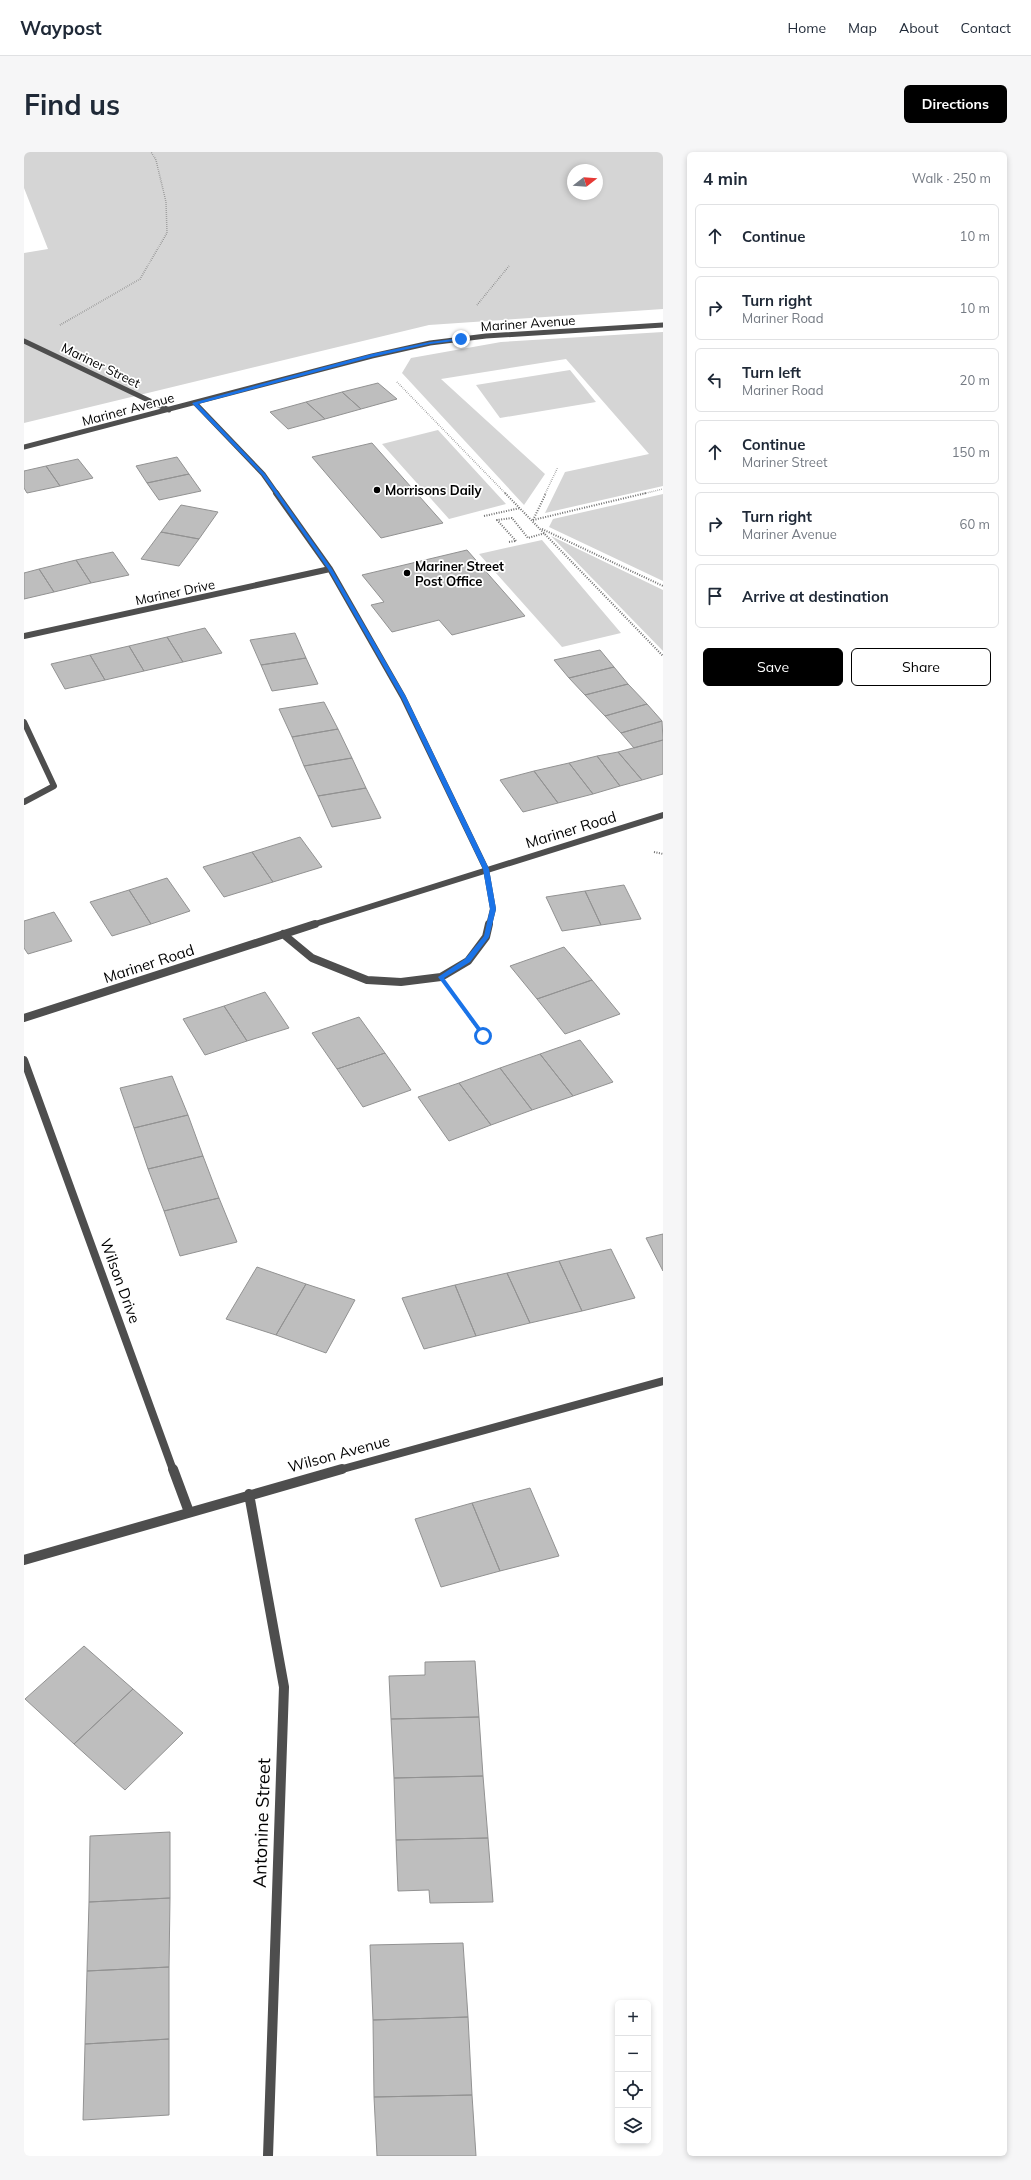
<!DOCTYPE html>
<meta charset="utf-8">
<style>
body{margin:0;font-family:Mulish,sans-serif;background:#f6f6f7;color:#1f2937}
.controls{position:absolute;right:12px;bottom:12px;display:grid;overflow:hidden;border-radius:6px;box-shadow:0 2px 6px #0003}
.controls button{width:36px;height:36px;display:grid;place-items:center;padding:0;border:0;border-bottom:1px solid #e0e1e3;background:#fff;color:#1f2937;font:20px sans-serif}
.compass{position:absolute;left:543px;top:12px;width:36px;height:36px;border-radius:50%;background:#fff;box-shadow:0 2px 6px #0003;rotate:73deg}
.stop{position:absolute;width:12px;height:12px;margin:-9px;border:3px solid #1a73e8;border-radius:50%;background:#fff}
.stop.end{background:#1a73e8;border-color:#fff;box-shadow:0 1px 4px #0008}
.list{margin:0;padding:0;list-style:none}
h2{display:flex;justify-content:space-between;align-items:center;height:52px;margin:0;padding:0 16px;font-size:17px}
h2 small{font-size:13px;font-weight:400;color:#747a83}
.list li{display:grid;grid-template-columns:26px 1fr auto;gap:12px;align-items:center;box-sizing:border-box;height:64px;margin:0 8px 8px;padding:0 8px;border:1px solid #e0e1e3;border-radius:6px}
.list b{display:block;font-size:15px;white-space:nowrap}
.list p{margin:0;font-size:13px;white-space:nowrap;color:#747a83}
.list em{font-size:13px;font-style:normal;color:#747a83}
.actions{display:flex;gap:8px;padding:12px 16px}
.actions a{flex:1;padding:9px 0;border:1px solid #000;border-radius:6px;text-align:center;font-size:14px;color:#000}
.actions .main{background:#000;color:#fff}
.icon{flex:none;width:22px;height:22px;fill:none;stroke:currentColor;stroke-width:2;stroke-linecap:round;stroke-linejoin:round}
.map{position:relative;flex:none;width:639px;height:2004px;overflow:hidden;border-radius:6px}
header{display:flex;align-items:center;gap:24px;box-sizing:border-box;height:56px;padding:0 20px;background:#fff;border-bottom:1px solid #e0e1e3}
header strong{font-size:19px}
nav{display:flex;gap:22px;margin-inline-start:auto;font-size:14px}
.intro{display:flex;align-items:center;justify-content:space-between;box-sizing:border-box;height:96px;padding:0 24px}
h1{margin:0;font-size:28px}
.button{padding:10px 18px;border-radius:6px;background:#000;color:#fff;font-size:14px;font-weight:700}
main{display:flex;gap:24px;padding:0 24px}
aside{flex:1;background:#fff;border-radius:6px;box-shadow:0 2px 6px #0003}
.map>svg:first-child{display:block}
.green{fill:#d5d5d5;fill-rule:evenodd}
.building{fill:#bebebe;stroke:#929292}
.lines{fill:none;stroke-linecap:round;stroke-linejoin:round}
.path-far2{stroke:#707070;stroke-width:1.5;stroke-dasharray:0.5 1.5;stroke-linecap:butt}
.path-far1{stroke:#707070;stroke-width:2;stroke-dasharray:1 1.5;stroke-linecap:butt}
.path{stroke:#707070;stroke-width:2.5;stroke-dasharray:1 2;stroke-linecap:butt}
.lane{stroke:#4e4e4e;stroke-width:6}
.street-far3{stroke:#4e4e4e;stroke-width:5}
.street-far2{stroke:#4e4e4e;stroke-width:6}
.street-far1{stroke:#4e4e4e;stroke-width:8}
.street{stroke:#4e4e4e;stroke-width:10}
.route{fill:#1a73e8}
.poi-dot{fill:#000;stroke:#fff;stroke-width:1.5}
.labels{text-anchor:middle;stroke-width:3.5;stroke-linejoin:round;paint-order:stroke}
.far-street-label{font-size:13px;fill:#000;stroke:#fff}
.far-poi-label{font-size:13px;font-weight:bold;fill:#000;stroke:#fff;text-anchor:start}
.street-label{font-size:15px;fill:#000;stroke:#fff}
.near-street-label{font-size:18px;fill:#000;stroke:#fff}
</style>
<header>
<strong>Waypost</strong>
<nav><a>Home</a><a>Map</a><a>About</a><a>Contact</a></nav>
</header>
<div class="intro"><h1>Find us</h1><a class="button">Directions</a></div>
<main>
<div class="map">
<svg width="639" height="2004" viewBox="0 0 639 2004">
<rect width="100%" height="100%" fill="#fff"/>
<!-- green -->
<path class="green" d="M0,0H639V157L405,173L0,271V101L24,97L0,36ZM549,18H573V42H549Z
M639,180V334L521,361L541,320L625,302L542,207L417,227L521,322L500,353L378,221L387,206L477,190Z
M546,218L572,250L476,266L452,233Z
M414,278L482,352L425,367L358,292Z
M639,342V429L525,375L529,367Z
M527,384L639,438V499Z
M518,388L597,481L538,495L455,402Z"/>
<!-- building -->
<path class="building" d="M354,231L373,247L337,257L318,240Z
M318,240L337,257L301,267L282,250Z
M282,250L301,267L264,277L246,260Z
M348,291L419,371L357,386L288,305Z
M153,305L165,322L123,331L112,314Z
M54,307L69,326L36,334L22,314Z
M22,314L36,334L3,341L0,336V319Z
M165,322L177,339L135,348L123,331Z
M157,353L194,360L175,387L137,380Z
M137,380L175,387L155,414L117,407Z
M443,398L501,464L428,483L415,468L368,480L347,453L360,450L338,423Z
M89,400L105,423L67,431L52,408Z
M52,408L67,431L30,440L15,417Z
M15,417L30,440L0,447V421Z
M181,476L198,501L159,510L143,485Z
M271,481L282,506L237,513L226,488Z
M143,485L159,510L120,519L105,494Z
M105,494L120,519L81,528L66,503Z
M576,498L590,515L545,526L530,508Z
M66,503L81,528L41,537L27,512Z
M282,506L294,532L248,539L237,513Z
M590,515L604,532L561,543L545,526Z
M604,532L623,552L581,564L561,543Z
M300,550L314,577L268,585L255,557Z
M623,552L638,569L597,581L581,564Z
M638,569L639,588L610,596L597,581Z
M314,577L328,606L280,614L268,585Z
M639,588V622L618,628L594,600Z
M594,600L618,628L596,634L573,604Z
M573,604L596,634L569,642L545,611Z
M328,606L342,636L294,644L280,614Z
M545,611L569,642L534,651L510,619Z
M510,619L534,651L499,660L476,628Z
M342,636L357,666L308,675L294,644Z
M276,685L298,715L249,730L228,700Z
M228,700L249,730L200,745L179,715Z
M143,726L166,759L127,772L105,738Z
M600,733L617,767L577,773L561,739Z
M105,738L127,772L88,784L66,750Z
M561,739L577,773L538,779L522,745Z
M30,760L48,789L4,802L0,796V769Z
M540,795L568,828L513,847L486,814Z
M568,828L596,862L541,882L513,847Z
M241,840L265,876L223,889L200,854Z
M200,854L223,889L181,903L159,867Z
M335,865L361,901L313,917L288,881Z
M556,888L589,930L549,944L516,902Z
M361,901L387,938L339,955L313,917Z
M516,902L549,944L508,958L476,916Z
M476,916L508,958L467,973L435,931Z
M148,924L164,963L110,976L96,936Z
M435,931L467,973L425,989L394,945Z
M164,963L179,1004L124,1017L110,976Z
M179,1004L195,1046L140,1059L124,1017Z
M195,1046L213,1090L156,1104L140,1059Z
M639,1082V1119L622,1086Z
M587,1097L611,1146L558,1159L535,1109Z
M535,1109L558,1159L506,1171L483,1121Z
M233,1115L282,1132L252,1183L202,1167Z
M483,1121L506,1171L452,1184L431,1133Z
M282,1132L331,1148L302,1201L252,1183Z
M431,1133L452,1184L400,1197L378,1146Z
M506,1336L535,1404L476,1419L448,1351Z
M448,1351L476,1419L417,1435L391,1367Z
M60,1494L109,1537L50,1592L1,1547Z
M451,1509L455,1565L367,1567L365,1524L401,1523V1510Z
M109,1537L159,1581L101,1638L50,1592Z
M455,1565L459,1624L370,1626L367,1567Z
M459,1624L464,1686L372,1688L370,1626Z
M146,1680V1746L65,1750L66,1684Z
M464,1686L469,1750L406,1751L405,1738L374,1739L372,1688Z
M146,1746L145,1815L63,1819L65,1750Z
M439,1791L444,1865L349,1868L346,1793Z
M145,1815V1887L61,1892L63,1819Z
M444,1865L448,1943L350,1945L349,1868Z
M145,1887V1963L59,1968L61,1892Z
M448,1943L452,2004H353L350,1945Z"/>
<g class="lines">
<!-- path-far2 -->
<path class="path-far2" d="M453,153L485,114
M36,173L116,127L143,81L142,50L132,8L127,0
M373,230L482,342
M521,342L534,315
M618,342L639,337"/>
<!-- path-far1 -->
<path class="path-far1" d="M481,341L639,504
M460,364L496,356
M509,368L622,341
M509,368L522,341
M518,377L639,434
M492,389L473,368L488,366L504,386L521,381
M485,390L491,389
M630,700L639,702"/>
<!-- path -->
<path class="path" d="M436,852L459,884"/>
<!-- lane -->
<path class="lane" d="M0,570L30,634L0,650"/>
<!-- street-far3 -->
<path class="street-far3" d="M0,189L145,258
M171,251L239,322L253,342
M0,295L348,204L406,191L462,184L639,173"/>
<!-- street-far2 -->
<path class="street-far2" d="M252,341L306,417L379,545L462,717L469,757L465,773
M0,484L306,417
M288,773L639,663"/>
<!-- street-far1 -->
<path class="street-far1" d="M259,782L288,806L343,828L377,830L417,825L444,809L462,785L465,772
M0,866L291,772
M0,908L149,1318
M315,1318L639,1229"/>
<!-- street -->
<path class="street" d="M149,1317L165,1360
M225,1342L260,1535L244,2004
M0,1408L318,1317"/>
</g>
<!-- route -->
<path class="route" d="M437,186L438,188L406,192L348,205L174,252L241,322L308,417L382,545L465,717L472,757L465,785L446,810L420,826L461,882L462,884L459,886L414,825L441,807L460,784L466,757L459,717L377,545L304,417L238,323L168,251L348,202L406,190Z"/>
<!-- markers -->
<g class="poi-dot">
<circle cx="353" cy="338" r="4"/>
<circle cx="383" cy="421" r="4"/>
</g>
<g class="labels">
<!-- far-street labels -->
<g class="far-street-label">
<text transform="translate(504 171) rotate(-4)" y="5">Mariner Avenue</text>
<text transform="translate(77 213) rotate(26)" y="5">Mariner Street</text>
<text transform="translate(104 257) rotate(-15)" y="5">Mariner Avenue</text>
<text transform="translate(151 440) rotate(-12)" y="5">Mariner Drive</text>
</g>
<!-- far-poi labels -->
<g class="far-poi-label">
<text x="361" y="343">Morrisons Daily</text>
<text x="391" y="419">Mariner Street<tspan x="391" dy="15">Post Office</tspan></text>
</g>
<!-- street labels -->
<g class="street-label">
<text transform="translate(547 678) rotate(-17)" y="5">Mariner Road</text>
<text transform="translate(125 812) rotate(-18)" y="5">Mariner Road</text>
<text transform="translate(96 1129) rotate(70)" y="5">Wilson Drive</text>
<text transform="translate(315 1302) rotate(-15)" y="5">Wilson Avenue</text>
</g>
<!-- near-street labels -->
<g class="near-street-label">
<text transform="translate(238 1671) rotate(-88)" y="6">Antonine Street</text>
</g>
</g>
</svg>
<div class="controls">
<button>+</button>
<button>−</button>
<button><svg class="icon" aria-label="locate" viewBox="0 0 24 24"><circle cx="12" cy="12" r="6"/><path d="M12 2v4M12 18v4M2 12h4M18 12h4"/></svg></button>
<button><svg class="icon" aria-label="layers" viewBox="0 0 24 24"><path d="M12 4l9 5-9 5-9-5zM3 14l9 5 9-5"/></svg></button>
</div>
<svg class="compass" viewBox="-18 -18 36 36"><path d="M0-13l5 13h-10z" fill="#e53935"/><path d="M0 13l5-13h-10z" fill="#747a83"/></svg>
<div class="stop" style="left:459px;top:884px"></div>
<div class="stop end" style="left:437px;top:187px"></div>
</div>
<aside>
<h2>4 min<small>Walk · 250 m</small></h2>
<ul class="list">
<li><svg class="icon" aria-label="ahead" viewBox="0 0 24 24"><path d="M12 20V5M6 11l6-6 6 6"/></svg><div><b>Continue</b></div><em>10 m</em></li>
<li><svg class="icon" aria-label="right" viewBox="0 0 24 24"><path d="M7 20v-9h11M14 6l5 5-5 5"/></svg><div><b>Turn right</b><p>Mariner Road</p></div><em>10 m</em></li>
<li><svg class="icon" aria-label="left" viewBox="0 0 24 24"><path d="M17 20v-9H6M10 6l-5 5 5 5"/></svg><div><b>Turn left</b><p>Mariner Road</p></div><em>20 m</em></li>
<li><svg class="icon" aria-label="ahead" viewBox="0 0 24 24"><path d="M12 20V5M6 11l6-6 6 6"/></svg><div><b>Continue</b><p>Mariner Street</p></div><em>150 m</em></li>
<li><svg class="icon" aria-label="right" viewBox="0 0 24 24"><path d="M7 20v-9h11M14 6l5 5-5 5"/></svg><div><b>Turn right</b><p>Mariner Avenue</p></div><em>60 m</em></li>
<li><svg class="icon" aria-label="arrive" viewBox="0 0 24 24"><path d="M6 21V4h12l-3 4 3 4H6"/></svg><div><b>Arrive at destination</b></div></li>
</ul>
<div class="actions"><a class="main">Save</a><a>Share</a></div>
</aside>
</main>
